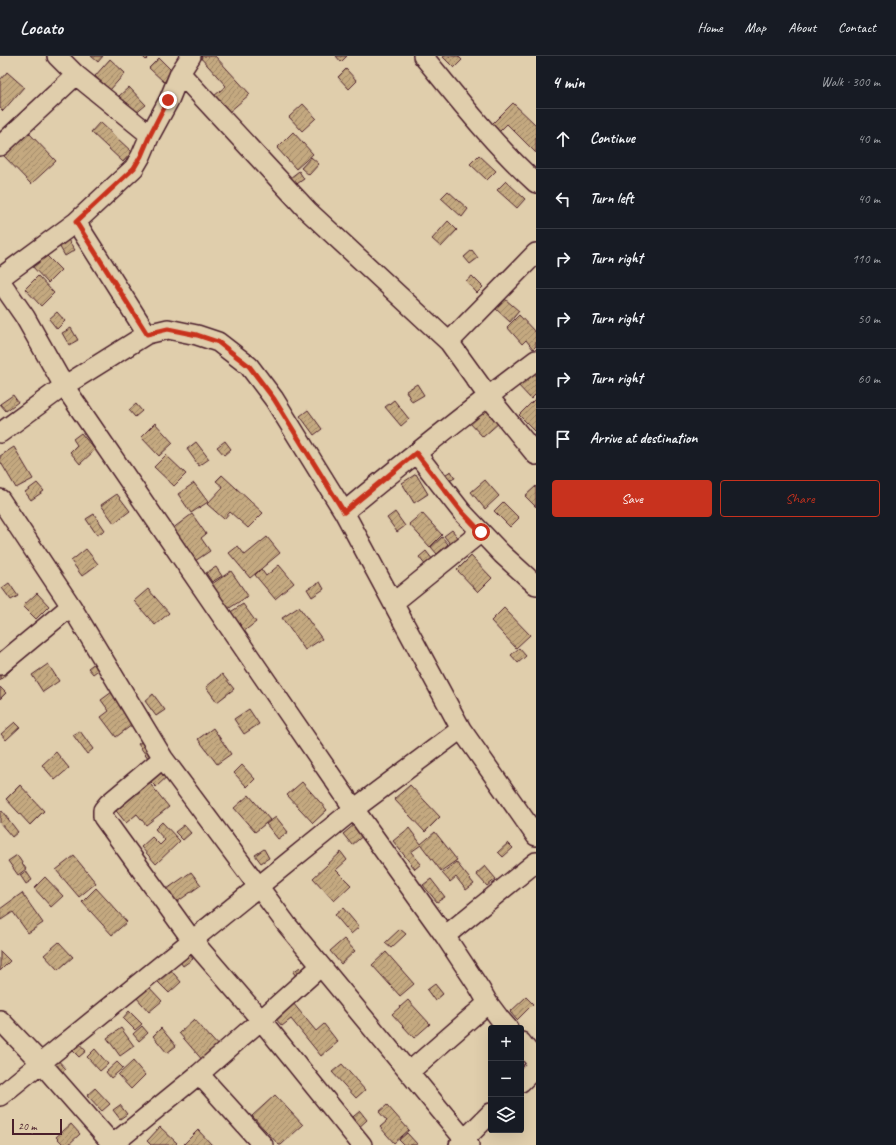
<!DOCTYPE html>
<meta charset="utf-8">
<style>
body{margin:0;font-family:Caveat,sans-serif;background:#242831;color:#f1f3f6}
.controls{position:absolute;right:12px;bottom:12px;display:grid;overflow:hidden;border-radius:4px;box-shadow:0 4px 16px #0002}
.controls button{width:36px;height:36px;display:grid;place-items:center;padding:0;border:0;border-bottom:1px solid #363941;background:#171b24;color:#f1f3f6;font:20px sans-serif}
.scale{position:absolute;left:12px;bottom:10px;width:50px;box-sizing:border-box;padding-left:4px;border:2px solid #4a1f2b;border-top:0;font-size:11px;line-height:14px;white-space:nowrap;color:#4a1f2b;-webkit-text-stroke:3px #e0ceac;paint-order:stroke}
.stop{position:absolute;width:12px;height:12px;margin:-9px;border:3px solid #c8321e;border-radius:50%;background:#fff}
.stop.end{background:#c8321e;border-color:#fff;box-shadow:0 1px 4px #0008}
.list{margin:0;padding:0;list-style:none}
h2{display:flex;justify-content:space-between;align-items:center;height:52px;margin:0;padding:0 16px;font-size:17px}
h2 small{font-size:13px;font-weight:400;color:#9ea1a6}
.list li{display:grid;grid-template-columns:26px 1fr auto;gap:12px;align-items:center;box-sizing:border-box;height:60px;padding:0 16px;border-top:1px solid #363941}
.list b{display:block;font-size:15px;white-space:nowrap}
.list em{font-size:13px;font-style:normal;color:#9ea1a6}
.actions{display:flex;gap:8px;padding:12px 16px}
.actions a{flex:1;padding:9px 0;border:1px solid #c8321e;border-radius:4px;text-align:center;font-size:14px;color:#c8321e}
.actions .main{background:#c8321e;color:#fff}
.icon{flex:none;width:22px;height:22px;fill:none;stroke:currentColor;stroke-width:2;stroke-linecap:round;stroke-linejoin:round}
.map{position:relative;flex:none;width:536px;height:1089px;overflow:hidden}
header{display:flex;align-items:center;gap:24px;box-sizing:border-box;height:56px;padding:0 20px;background:#171b24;border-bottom:1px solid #363941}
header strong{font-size:19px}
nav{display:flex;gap:22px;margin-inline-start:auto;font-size:14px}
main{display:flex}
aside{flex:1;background:#171b24}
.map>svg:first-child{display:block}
.building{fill:url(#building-hatch);stroke:#4a1f2b}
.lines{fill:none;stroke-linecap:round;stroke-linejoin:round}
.street-casing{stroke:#4a1f2b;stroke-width:22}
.street{stroke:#e0ceac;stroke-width:19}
.route{stroke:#c8321e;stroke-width:5}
</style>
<header>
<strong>Locato</strong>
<nav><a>Home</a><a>Map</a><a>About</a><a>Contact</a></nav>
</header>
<main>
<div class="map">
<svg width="536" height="1089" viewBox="0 0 536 1089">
<defs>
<pattern id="building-hatch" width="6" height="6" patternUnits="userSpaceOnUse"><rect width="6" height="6" fill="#c4a980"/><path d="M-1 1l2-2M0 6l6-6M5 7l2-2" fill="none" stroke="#a18969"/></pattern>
</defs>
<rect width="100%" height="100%" fill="#e0ceac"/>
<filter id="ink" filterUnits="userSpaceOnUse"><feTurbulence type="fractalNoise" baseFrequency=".025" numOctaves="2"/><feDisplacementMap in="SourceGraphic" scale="8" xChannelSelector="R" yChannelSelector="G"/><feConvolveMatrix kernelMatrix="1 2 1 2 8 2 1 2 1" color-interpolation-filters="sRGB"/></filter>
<g filter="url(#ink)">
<!-- building -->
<path class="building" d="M91,0H103L98,6Z
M142,0H150L146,4Z
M199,0H215L250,38L229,56L214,40L226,30Z
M336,0H347L341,6Z
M442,0H458L462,4L454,12Z
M159,2L173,16L164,26L149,12Z
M110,3L125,17L110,34L95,20Z
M346,13L357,25L349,33L338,21Z
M7,16L24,31L3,55L0,52V24Z
M129,31L146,49L135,58L119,40Z
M513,47L536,69V97L507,68L497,78L489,71Z
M303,48L316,62L302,75L289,61Z
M100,66L132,96L123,106L91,76Z
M27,75L56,105L31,128L2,98Z
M293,76L313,98L296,113L277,92Z
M479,99L496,115L487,124L470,108Z
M311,101L319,108L309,119L301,112Z
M299,115L304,123L291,132L286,125Z
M506,125L525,143L517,152L497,134Z
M448,135L468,153L462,161L441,142Z
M448,165L457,174L441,191L432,183Z
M66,181L75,194L65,200L57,186Z
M472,194L478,202L470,208L464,201Z
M42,195L61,214L48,227L29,207Z
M38,220L54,237L41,250L25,233Z
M472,220L483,231L477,237L466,225Z
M505,243L519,255L510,266L496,253Z
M57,256L65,265L57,273L49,263Z
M519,259L536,277V290L533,293L526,284L522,288L507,271Z
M71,272L78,284L69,289L62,277Z
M536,310V338L531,343L516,327Z
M417,328L424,339L412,346L406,335Z
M13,339L18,346L6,355L0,348Z
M536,342V376L519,359Z
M394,344L409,363L401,370L385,351Z
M136,348L142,355L135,361L129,354Z
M484,350L500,366L483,381L468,365Z
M308,354L322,373L314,379L300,360Z
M155,367L173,387L159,400L141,381Z
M81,377L95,394L80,408L70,396L77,389L73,383Z
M225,385L231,393L224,399L217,391Z
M196,386L209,403L199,410L187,393Z
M14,391L33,423L16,432L0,405V400Z
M166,399L186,418L174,430L154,411Z
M451,415L455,422L445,427L441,421Z
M416,418L428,438L414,447L402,427Z
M222,419L263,457L248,472L230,456L224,463L207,448L223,431L216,425Z
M485,424L499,440L485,453L471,436Z
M37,427L44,435L31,444L25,436Z
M194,427L208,446L191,457L178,438Z
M536,430V451L525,440Z
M117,438L130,455L114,467L101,449Z
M503,446L519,462L510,471L494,455Z
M395,456L405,470L397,476L387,462Z
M422,457L442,479L430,491L409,468Z
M94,458L105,474L97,479L86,463Z
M192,458L206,478L201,482L210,495L195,505L172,473Z
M452,474L460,484L452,490L444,480Z
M267,481L280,497L250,522L229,497L238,490L245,499Z
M442,481L448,488L437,498L431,491Z
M86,493L98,508L82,520L71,505Z
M426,495L433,504L426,510L419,501Z
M471,500L492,522L478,536L457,514Z
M279,509L294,527L275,543L255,519L261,513L266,520Z
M216,511L222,520L212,526L206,517Z
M231,515L248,540L225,555L209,530Z
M320,526L324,533L312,541L307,533Z
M9,527L18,540L11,544L2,532Z
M148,533L169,557L155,569L134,545Z
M37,537L49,550L36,563L23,550Z
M243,548L256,566L243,576L229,557Z
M299,551L322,583L305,594L282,562Z
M504,552L530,579L516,592L491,565Z
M519,592L526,600L518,607L511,599Z
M7,606L13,612L0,624V613Z
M96,606L101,612L93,618L88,612Z
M48,608L59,625L43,636L32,619Z
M222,618L234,633L217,646L206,631Z
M0,631L6,637L0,643Z
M116,633L132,654L125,659L132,669L116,681L101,661L109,655L101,644Z
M153,638L165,654L156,660L145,645Z
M249,653L259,668L244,678L234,663Z
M15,666L20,671L6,684L1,678Z
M213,672L231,698L217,708L198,683Z
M80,675L93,693L87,698L73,679Z
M148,681L158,695L148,702L138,688Z
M56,696L69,712L55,724L42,709Z
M165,709L172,716L156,731L149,724Z
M242,709L255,723L247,731L234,717Z
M147,724L169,751L146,769L137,758L126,767L113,751Z
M302,726L327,754L313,767L287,739Z
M20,729L44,755L30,769L6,743Z
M410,729L440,761L425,776L394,743Z
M249,739L270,764L255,776L234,752Z
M2,755L18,776L12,781L0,767V757Z
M276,761L288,776L278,783L266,768Z
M162,766L180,785L156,808L141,791L152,781L160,789L165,784L155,773Z
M355,768L364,779L352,789L343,778Z
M184,769L191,777L183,784L175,776Z
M409,772L421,788L435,776L457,804L441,815L421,789L411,796L421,808L415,813L393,785Z
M508,787L513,792L503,801L498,796Z
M264,793L269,802L261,807L255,799Z
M341,796L347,804L336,814L351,829L334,845L313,822Z
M17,799L26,813L18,819L8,805Z
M74,800L96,827L79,841L56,814Z
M456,806L474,828L466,834L456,821L450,826L442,817Z
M485,810L496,823L487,830L476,818Z
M26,815L32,824L26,828L20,819Z
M191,816L201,829L177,846L167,833Z
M45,821L63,840L51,851L34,832Z
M431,823L445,841L437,846L423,829Z
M96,832L127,866L112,879L82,846Z
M22,837L43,867L28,877L13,856L1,864L0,863V853Z
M343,852L359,871L351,878L335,859Z
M400,873L406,878L391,892L385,887Z
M344,883L355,895L341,908L330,895Z
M59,886L73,901L58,914L44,899Z
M0,895L10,905L0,915Z
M188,896L193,903L183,910L178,903Z
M386,896L414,928L400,940L372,909Z
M300,911L307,918L299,924L293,916Z
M169,912L181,926L169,937L156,924Z
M435,928L443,938L435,945L427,934Z
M148,930L162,945L149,956L136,941Z
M526,941L533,948L517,964L510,956Z
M408,944L430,968L414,982L392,958Z
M293,947L316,975L324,968L338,986L321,1000L291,963L282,970L275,962Z
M129,955L142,968L135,974L123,962Z
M194,963L220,992L204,1006L179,977Z
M142,970L148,977L139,985L133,978Z
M121,972L134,990L120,1000L107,982Z
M161,972L176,990L167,997L153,980Z
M76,984L86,995L79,1001L69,991Z
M95,993L108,1008L100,1015L87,1001Z
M55,1001L66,1013L59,1019L48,1007Z
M133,1005L145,1019L131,1033L118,1019Z
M117,1006L123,1012L111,1022L106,1016Z
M342,1008L365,1034L356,1042L332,1016Z
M95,1032L110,1048L102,1055L87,1039Z
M275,1039L303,1069L281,1089H279L252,1060Z
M120,1049L127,1058L120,1063L113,1054Z
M387,1049L409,1074L394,1087L380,1071L387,1065L379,1056Z
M360,1055L367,1064L356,1074L348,1065Z
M71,1068L80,1078L68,1089H64L56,1081Z
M160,1071L177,1087L175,1089H151L147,1085Z
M198,1074L212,1089H185L184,1088Z
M407,1077L418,1089H404L399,1084Z"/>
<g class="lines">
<!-- street casing -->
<g class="street-casing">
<path id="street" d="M57,0L76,19L150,79
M423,0C459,44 494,89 536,127
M180,17L308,155L449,286L488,340L536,399
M0,90L76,19
M76,166L147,278
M0,222L76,166L134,112L141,100L150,79L169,44L180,17L191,0
M0,225L25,261L64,330L354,753L445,880L480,933L488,947L500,963L508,972
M449,286L536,197
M0,377L64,330L147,278L168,273L197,279L218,286L249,310L274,343L344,456L461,673L536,780
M416,397L462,456L502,498L536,529
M0,443L71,550L163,702L287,869L469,1089
M344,456C407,404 471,353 536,304
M393,547L481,476
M0,609L71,550
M163,702L108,748L103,754V761L192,884L261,964L362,1089
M445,880L536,806
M0,964L41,1007L113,1089
M521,986L536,1005
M409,1016L488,947
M199,1018L263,1089
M521,1026L536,1011
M0,1040L354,753L461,673
M112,1089L199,1018L261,964L321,910
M459,1089L491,1057"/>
</g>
<!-- street -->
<use href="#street" class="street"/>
</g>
</g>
<g class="lines" filter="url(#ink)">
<!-- route -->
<path class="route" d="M168,44L150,79L141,100L134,112L76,166L147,278L168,273L197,279L218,286L249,310L274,343L344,456L416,397L462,456L481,476"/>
</g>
</svg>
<div class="controls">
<button>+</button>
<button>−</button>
<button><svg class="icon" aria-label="layers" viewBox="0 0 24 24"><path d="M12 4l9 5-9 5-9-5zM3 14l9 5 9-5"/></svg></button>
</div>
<div class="scale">20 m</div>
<div class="stop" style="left:481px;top:476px"></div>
<div class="stop end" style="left:168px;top:44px"></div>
</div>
<aside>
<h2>4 min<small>Walk · 300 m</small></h2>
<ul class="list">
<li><svg class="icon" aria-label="ahead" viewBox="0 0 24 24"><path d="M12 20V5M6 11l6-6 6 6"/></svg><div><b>Continue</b></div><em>40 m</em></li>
<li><svg class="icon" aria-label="left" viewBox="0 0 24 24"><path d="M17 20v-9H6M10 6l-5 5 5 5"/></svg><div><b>Turn left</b></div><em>40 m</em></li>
<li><svg class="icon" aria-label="right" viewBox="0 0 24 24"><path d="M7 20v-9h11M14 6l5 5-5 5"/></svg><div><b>Turn right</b></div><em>110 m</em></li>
<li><svg class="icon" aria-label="right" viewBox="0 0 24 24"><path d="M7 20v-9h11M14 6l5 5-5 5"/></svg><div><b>Turn right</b></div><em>50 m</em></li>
<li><svg class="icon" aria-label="right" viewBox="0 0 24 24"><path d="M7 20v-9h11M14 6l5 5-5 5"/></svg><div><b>Turn right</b></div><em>60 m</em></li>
<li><svg class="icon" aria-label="arrive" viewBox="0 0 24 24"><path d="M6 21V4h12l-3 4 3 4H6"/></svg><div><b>Arrive at destination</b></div></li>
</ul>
<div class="actions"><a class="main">Save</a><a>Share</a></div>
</aside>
</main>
